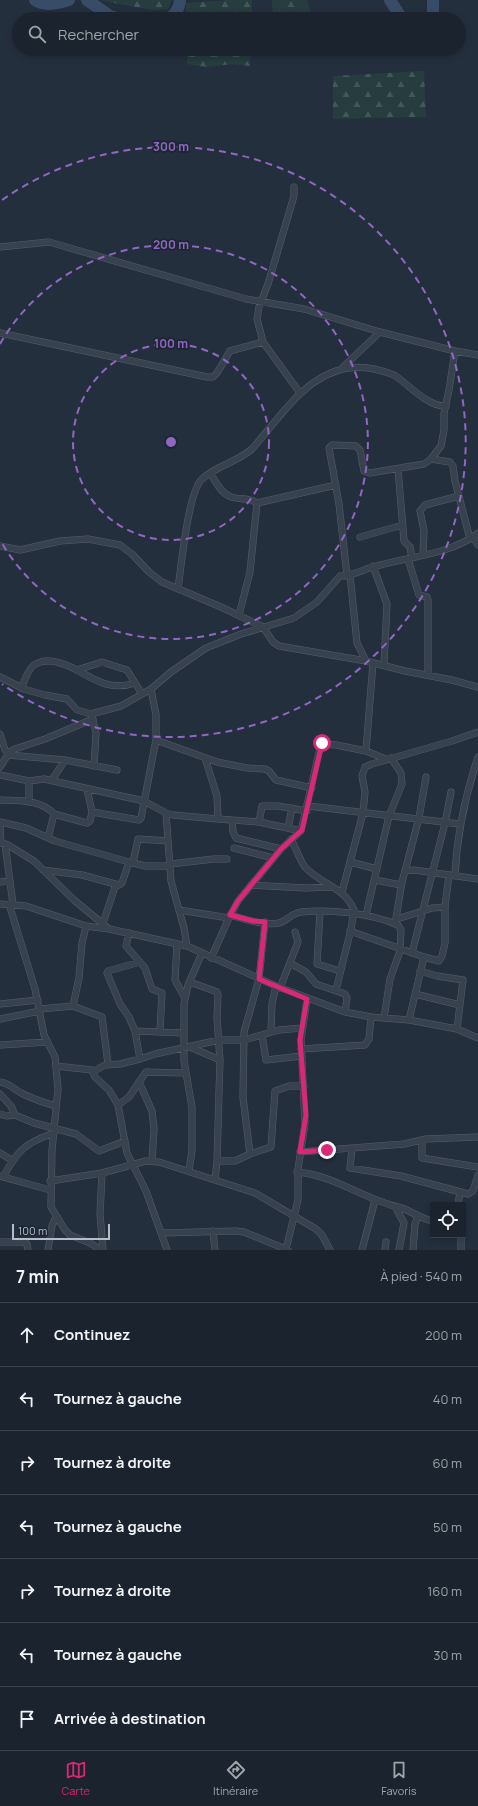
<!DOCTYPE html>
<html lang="fr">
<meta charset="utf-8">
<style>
body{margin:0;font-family:Manrope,sans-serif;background:#242b36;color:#f1f3f6}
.controls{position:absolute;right:12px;bottom:12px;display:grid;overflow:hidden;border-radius:0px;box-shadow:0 2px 6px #0003}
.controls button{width:36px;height:36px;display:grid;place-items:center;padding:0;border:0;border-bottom:1px solid #39404a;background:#1b232e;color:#f1f3f6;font:20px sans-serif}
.scale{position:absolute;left:12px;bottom:10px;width:98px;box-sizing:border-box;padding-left:4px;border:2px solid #b4bcc9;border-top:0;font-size:11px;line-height:14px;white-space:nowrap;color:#b4bcc9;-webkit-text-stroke:3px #1d2633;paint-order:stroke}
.stop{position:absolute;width:12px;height:12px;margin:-9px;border:3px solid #db2777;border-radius:50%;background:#fff}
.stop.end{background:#db2777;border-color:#fff;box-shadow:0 1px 4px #0008}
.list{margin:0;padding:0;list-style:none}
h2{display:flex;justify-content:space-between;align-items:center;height:52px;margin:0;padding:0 16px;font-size:17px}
h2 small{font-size:13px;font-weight:400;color:#a0a4aa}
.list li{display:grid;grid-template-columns:26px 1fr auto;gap:12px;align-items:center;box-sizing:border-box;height:64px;padding:0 16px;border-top:1px solid #39404a}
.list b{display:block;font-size:15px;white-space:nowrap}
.list em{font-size:13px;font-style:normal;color:#a0a4aa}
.icon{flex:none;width:22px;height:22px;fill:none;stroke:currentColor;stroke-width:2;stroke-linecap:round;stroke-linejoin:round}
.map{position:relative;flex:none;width:478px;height:1250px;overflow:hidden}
.search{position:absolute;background:#1b232e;box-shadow:0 2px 6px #0003;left:12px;right:12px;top:12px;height:44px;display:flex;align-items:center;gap:10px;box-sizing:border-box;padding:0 14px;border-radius:22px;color:#a0a4aa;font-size:15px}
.sheet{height:500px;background:#1b232e}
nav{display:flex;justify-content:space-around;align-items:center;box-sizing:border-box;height:56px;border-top:1px solid #39404a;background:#1b232e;font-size:11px;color:#a0a4aa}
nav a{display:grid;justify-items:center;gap:2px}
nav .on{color:#db2777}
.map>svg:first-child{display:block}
.forest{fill:url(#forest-firs)}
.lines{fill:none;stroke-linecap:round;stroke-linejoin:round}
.river{stroke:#394c67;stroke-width:12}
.minor-casing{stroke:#565f6c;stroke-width:7}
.minor{stroke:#38414e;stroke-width:6}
.route{stroke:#db2777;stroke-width:5}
.ring{fill:none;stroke:#9266c3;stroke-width:2;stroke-dasharray:7 5}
.centre{fill:#9266c3;stroke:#1d2633;stroke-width:2}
.ring-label{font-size:12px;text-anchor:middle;font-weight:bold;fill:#9266c3;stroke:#1d2633;stroke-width:3.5;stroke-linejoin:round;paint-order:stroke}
</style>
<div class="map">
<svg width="478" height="1250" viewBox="0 0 478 1250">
<defs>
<pattern id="forest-firs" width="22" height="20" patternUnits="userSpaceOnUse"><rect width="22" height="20" fill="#263c3f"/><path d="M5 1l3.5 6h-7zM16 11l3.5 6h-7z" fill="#435659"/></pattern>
</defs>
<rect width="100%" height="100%" fill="#242f3e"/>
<!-- forest -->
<path class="forest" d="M98,0H172L168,9L152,10Z
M229,0H252V19H186V3Z
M272,0H307L313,19H273Z
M42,12L82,13L81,19H42Z
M187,49H251L250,66L232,64L207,67L187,64Z
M424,71L426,117L333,119V76Z"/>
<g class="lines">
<!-- river -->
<path class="river" d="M35,0C44,7 59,3 69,0
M87,0L110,16L120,19
M390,0L402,19
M168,19C176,15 179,9 180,0
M430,19L433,14V0"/>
<!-- minor casing -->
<g class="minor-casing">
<path id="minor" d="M294,187V196L268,284L259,307L257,319L263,342L300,393
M0,247L49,242L246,299L304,309L380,332L455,351
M0,333L207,377H213L217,373L230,351L263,342
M342,368L380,332
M431,459L450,462L453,466L455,481L470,539
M398,469L404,541L410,547L412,558
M210,473C215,480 220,492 229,496C238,501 248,496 257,503L250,572L239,615
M257,503L336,485
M360,537L403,525
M473,537L478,545
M0,546L20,550L60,541L88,539L120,545L132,554L149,572L162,582L221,607L263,627L273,642L279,646L366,661L405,671L452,680L478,687
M423,555L424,531L420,511L425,505L459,496
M408,559L419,595L427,597L428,600V675
M373,566L387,604L384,665
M350,575L357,643L366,661
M347,576L339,504L329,448L332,445L356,446L360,450L364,471L370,473L424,464L431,459L441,446L444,430V413L449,390L455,351L478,355
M178,589C181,568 188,492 202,479C216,466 237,462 252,449C284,413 317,356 374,369C382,371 390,372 397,377C410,386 428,407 446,406
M373,663L366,751L386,759
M77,670C96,681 112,691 135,683
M0,677L24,689L45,695L67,699L77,710L91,714L121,706L151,689
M21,688C25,681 27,670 34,665C47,656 65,664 77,670L102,662L127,670L142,694
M92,716L96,733L94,766
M0,734L5,750L9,753
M8,755L65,760L117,770
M0,767L9,753L15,749L45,739L93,719
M0,775L29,781L44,779L144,801L166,813
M52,780L65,760
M312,788L276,780L269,771L265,769L247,768L217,762L156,740V715L151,689L171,672L206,648L241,634L294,618L317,602L340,576C352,576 362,570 373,567C405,557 451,555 478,533
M87,789L92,812
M0,800C18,801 41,799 54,814L48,838
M29,802V781
M308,806L460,824
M54,814L87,823L90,821L92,812L139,820L141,818L156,740
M218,819L259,822L301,831
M232,820L233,832L236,838L281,849
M0,822L26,828L55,841L129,862
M259,822L262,806H278L307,811
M0,827L1,843
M288,828L292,808
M291,839C296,848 299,859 305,867C320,884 345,887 354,910L351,929L336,990
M0,842L8,845L34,861L74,900L109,929
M5,844L13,904
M234,848L273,858
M350,862L377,869
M133,863L138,839L168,841
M170,864L214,859H227
M43,870L82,875L119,885L122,883L129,862L145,866H170
M405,871L419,818L426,777
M455,876C457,834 465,796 478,757
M375,880L401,885
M0,882L10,881
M251,885L305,888L332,887
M342,892L363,813L365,792L362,776L365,767L372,764L452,741L478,732
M0,904L26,906L86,926L109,929L187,946L276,986L345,1012L371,1017L409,1020L457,1029L478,1038
M9,904L35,989L44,1035L55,1057L58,1089L52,1150L51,1207L65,1230L70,1235L90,1243L101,1250
M179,910L229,918
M320,912L317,964L340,971
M230,915C244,919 265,926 279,923C287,921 292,913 301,912C330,909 370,913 398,925L401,930L400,951L390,979L384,1018
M366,915L389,816L402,784L401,773L391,758
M397,919L432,908L445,907
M103,923L116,884
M395,924L402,882L405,871L414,870L478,879
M350,931L424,957L409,1020
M129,933L126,946L145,968L152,989L162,993L160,1031
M177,944L175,980L185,998
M187,946L184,928L171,881L166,813L173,815L218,819L217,796L205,758
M412,953L445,823L451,792
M424,957L439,961L442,956L445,943V907L449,875
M211,958L229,918L238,901L281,849L301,831L321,744L336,745L366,751
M290,963L306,972L316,984L345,994L347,998L345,1012
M420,971L437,976L463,980L457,1029
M190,982L217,992L218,995L217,1018L220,1060L217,1161L215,1180
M280,988L298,942L295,932
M415,994L460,1005
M0,1004L38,1000
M73,1006L79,978L82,943L86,926
M40,1009L73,1006L102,1017L108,1064
M0,1019L40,1011
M135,1031L184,1033
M271,1032L272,1004L276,986
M262,1035L266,1060L302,1056
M0,1045L47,1042
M190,1047L220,1060
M301,1049L365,1045L369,1039L371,1017
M140,1059L155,1054L219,1040H244L279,1030L302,1028
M56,1066L92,1070L95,1077L109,1090L118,1105L127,1153L146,1191L167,1250
M94,1071L105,1065L120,1064L140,1059L135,1031L129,1017L120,1004L107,973L108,971L140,962
M0,1082C9,1083 15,1090 23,1094C34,1099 44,1103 56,1106
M139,1082L152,1111L154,1129L152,1161
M0,1094L11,1106L15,1115
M118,1105L129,1097L146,1072L185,1073
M0,1114L7,1116L15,1115L34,1123L76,1134L99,1151L125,1141
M422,1140V1158L478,1167
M352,1148L350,1168L401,1176L468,1194L473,1191L478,1175
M300,1152L404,1144L426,1139L478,1137
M0,1153L13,1161
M250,1154L243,1097L244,1032L259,979L265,922
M217,1161H235L250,1154L271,1147L275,1091L289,1086H304
M189,1171L192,1150V1107L184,1061V1004L188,985L202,953
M297,1172C334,1175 363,1199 398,1207L397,1210L404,1223L399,1250
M102,1173L100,1214L103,1250
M0,1176L50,1190
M3,1177C18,1150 25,1143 54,1133
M50,1181L102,1173L146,1161L159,1162L255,1193L316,1229L322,1235L330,1250
M458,1205L460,1192
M398,1207C411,1210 420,1219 433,1221
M213,1231L215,1250
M161,1233L236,1231L244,1232L288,1250
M0,1242H23L27,1244L28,1250
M286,1249L298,1200V1169L305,1124L301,1040L307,999
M48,1250L52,1226L56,1217
M362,1250L375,1200
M385,1250L386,1242
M413,1250L415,1224L418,1216
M461,1250V1235"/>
</g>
<!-- minor -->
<use href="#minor" class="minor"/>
</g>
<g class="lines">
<!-- route -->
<path class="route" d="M322,743L302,830L281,849L238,901L230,915L253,921L265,922L259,979L307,999L300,1040L306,1115L300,1152L327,1150"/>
</g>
<!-- distance rings -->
<g class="ring">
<circle cx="171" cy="442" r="98"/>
<path d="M0 344A197 197 0 1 1 0 540"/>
<path d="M2 200A295 295 0 1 1 2 684"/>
</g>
<circle cx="171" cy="442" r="6" class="centre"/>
<g class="ring-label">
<text x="171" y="151">300 m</text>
<text x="171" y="249">200 m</text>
<text x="171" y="348">100 m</text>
</g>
</svg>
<div class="controls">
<button><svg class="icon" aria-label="locate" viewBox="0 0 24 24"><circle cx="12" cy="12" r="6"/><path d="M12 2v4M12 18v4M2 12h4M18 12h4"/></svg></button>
</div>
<div class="scale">100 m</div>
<div class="stop" style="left:322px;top:743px"></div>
<div class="stop end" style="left:327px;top:1150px"></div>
<div class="search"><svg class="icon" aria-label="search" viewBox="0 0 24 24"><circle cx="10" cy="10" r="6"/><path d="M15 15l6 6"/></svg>Rechercher</div>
</div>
<section class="sheet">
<h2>7 min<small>À pied · 540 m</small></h2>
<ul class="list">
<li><svg class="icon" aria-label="ahead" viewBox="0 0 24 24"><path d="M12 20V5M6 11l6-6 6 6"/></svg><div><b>Continuez</b></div><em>200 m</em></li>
<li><svg class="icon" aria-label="left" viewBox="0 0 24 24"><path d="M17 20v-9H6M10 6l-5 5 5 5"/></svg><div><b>Tournez à gauche</b></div><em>40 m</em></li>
<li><svg class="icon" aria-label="right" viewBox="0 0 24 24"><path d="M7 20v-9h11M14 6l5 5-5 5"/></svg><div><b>Tournez à droite</b></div><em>60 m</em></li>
<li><svg class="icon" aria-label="left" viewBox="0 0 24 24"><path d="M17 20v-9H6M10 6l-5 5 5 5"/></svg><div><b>Tournez à gauche</b></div><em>50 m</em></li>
<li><svg class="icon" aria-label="right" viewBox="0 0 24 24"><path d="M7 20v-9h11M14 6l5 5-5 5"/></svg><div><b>Tournez à droite</b></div><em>160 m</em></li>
<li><svg class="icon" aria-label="left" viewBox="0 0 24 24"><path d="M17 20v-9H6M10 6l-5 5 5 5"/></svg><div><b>Tournez à gauche</b></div><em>30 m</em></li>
<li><svg class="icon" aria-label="arrive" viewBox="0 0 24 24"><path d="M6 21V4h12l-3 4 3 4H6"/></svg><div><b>Arrivée à destination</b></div></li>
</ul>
</section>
<nav>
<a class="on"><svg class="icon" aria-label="map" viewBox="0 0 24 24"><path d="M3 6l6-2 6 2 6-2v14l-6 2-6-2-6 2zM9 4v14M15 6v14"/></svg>Carte</a>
<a><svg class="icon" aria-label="directions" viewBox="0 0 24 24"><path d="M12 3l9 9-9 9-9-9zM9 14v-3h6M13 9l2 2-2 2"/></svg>Itinéraire</a>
<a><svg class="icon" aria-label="saved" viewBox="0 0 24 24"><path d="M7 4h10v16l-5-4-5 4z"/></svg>Favoris</a>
</nav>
